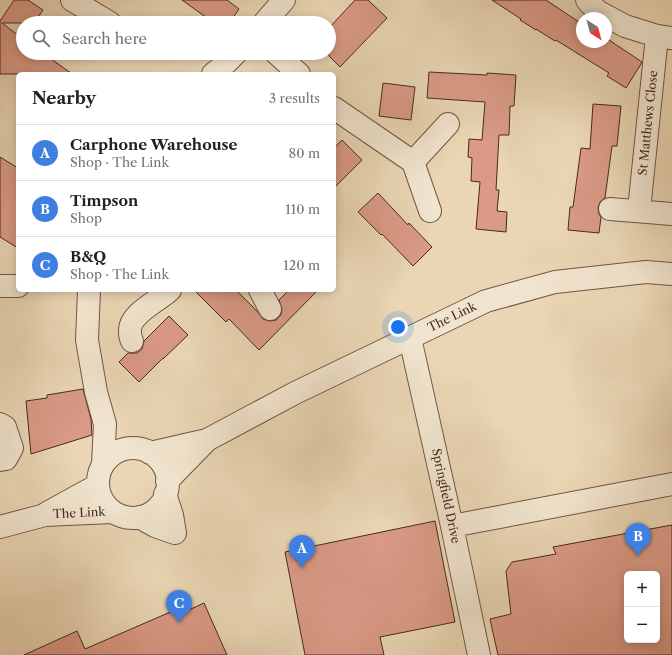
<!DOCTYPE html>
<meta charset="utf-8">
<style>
body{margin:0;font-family:"Libre Caslon Text",serif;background:#f6f6f6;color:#202124}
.controls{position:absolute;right:12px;bottom:12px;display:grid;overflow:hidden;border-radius:6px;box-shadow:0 2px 10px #0003}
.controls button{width:36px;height:36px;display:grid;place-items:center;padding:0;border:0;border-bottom:1px solid #e0e0e0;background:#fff;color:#202124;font:20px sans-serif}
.compass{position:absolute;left:576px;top:12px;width:36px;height:36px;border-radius:50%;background:#fff;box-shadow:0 2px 10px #0003;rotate:144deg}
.you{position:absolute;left:398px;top:327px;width:14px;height:14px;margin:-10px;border:3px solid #fff;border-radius:50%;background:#1a73e8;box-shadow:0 0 0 6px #1a73e833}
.badge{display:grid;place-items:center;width:26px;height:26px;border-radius:50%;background:#8f2418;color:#fff;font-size:13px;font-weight:700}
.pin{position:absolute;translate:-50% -33px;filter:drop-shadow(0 1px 2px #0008)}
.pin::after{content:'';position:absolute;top:21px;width:14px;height:12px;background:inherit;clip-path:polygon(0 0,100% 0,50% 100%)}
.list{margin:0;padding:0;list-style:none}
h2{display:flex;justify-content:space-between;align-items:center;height:52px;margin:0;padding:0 16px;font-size:17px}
h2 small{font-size:13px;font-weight:400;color:#757577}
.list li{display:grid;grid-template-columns:26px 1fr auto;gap:12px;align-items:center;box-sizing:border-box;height:56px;padding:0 16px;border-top:1px solid #e0e0e0}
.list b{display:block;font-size:15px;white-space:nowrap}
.list p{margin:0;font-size:13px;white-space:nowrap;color:#757577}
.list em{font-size:13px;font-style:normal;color:#757577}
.icon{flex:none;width:22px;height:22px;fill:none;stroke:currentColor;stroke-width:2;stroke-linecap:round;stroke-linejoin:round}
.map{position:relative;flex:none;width:672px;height:655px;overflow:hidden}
.search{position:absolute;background:#fff;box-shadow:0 2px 10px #0003;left:16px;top:16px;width:320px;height:44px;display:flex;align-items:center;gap:10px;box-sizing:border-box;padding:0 14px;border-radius:22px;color:#757577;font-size:15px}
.panel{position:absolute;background:#fff;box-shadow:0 2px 10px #0003;left:16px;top:72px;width:320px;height:220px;border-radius:6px}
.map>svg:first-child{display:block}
.building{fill:#da9a86;stroke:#462a20;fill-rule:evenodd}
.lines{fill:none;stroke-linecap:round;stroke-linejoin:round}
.minor-casing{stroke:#6f5545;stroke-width:24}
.minor{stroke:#f1e4ce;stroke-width:22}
.labels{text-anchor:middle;stroke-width:3;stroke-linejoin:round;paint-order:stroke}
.street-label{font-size:12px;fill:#462a20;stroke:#f1e4ce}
</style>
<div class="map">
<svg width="672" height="655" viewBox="0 0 672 655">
<rect width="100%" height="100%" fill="#ead6b4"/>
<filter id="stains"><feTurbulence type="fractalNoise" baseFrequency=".005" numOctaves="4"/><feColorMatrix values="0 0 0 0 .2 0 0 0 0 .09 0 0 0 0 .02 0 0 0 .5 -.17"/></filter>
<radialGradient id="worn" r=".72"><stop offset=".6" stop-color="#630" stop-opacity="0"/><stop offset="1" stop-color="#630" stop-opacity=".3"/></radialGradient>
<!-- building -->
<path class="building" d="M14,0H28L43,10L34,23H2L23,39V53H43L72,74H0V21Z
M182,0H227L239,9L229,23H214Z
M355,0H368L387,18L340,67L329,56V28Z
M492,0H546L582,24V42H606V38L642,62L641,64L626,88L607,76L609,73L556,40L555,41L536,29V30L520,20L521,19Z
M429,72L487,75V73L516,75L514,106H510L509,135H499L496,190H499L497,211L507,212L506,232L476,229L480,182L471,181L472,158L468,157L469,139L482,140L485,102L427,98Z
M383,83L415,87L411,120L379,116Z
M593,104L621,106L617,146H612L605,198L600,202L598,208L599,214L601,217L599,233L568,230L570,207H573L581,148L590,149Z
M342,140L362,160L334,188V148Z
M0,157L18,168V248L0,237Z
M378,193L408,225L409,223L432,247L413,266L382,234L381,235L358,212Z
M194,290H236L257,311L263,319L270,321L276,320L281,315L282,309L279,300L289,290H318L259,350L229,319L226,322Z
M169,316L188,335L163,359V358L139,382L119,362L128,353H137L142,349L144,341Z
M83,389L91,419L92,435L31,454L26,401L47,398V395Z
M435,521L455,622L380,637L384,655H305L285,552Z
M672,525V655H498L490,619L511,614L506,571L512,562L556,554L553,547ZM627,574H657V640H627Z
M204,603L227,655H24L77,631L85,649L175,610L178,615Z"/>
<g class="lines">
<!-- minor casing -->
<g class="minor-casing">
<path id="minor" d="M72,0L110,23
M587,0L597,11L625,26L657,36L671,38
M264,23L284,0
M276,53L299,74
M213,74L222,67L236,53
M334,108L413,162L430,211
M413,162L448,124
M610,209L672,214
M639,210L657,36
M0,286H18
M89,290L87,340L96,392L105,424L103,464
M260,290L270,309
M410,338L452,526L479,655
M132,341C131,339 130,335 130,332C128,314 159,301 170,290
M0,424L5,427L12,448L6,459L0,460
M98 483a35 35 0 1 1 70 0a35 35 0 1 1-70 0Z
M150,453L207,440L295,393L486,301L555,282L646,272L672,274
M167,481L207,440
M47,513L98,485
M139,517L155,526L175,533L172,515L165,494
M452,526L672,484
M0,527L45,515L113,512"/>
</g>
<!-- minor -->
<use href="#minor" class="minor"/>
</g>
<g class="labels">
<!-- street labels -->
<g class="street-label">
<text transform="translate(648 123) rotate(-84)" y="4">St Matthews Close</text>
<text transform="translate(452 317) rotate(-26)" y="4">The Link</text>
<text transform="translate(446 496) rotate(78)" y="4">Springfield Drive</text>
<text transform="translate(79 513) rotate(-3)" y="4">The Link</text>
</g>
</g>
<rect width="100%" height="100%" filter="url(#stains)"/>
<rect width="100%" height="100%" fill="url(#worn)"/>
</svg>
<div class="controls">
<button>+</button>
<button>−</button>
</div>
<svg class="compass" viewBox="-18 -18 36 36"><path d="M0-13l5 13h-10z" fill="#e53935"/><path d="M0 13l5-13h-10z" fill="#757577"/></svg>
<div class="you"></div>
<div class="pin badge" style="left:302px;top:568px;background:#3f7fe0">A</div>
<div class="pin badge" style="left:638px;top:556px;background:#3f7fe0">B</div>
<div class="pin badge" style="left:179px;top:623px;background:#3f7fe0">C</div>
<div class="search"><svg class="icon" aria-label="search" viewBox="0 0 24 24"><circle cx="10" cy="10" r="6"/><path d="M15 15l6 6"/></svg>Search here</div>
<section class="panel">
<h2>Nearby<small>3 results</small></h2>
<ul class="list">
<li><span class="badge" style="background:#3f7fe0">A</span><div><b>Carphone Warehouse</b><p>Shop · The Link</p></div><em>80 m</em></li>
<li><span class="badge" style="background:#3f7fe0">B</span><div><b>Timpson</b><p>Shop</p></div><em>110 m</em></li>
<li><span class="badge" style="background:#3f7fe0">C</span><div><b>B&amp;Q</b><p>Shop · The Link</p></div><em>120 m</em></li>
</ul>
</section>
</div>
